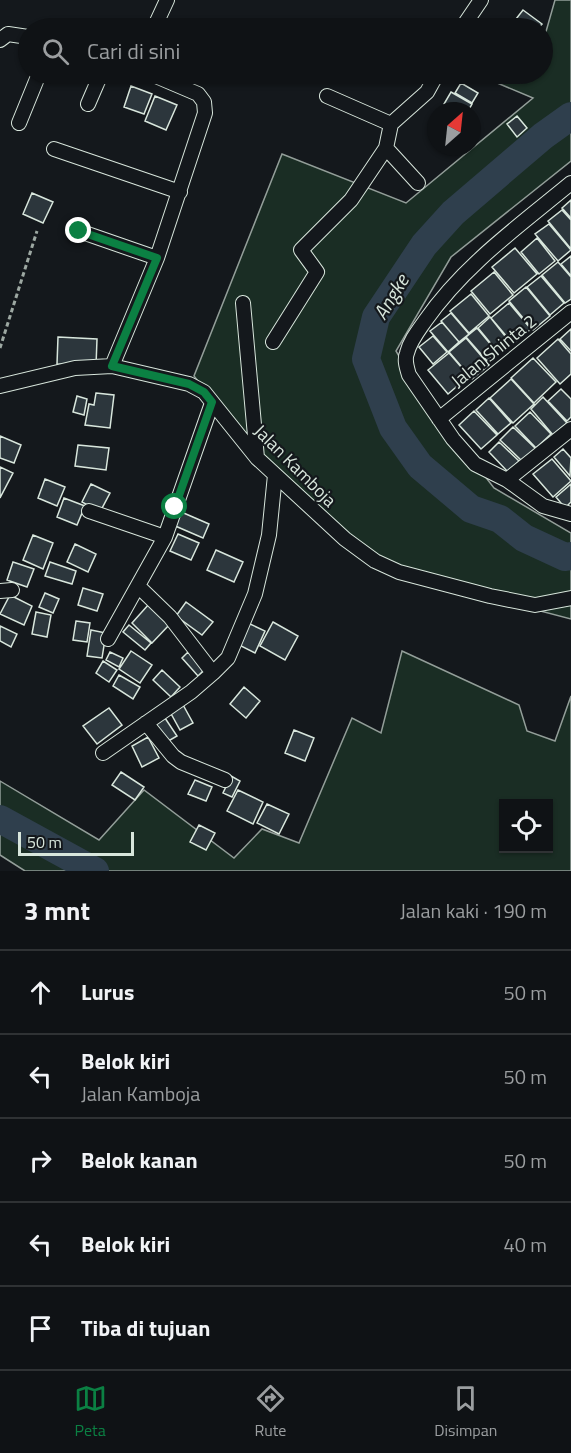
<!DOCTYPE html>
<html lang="id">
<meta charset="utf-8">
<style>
body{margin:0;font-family:"Titillium Web",sans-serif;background:#1d2022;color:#f1f3f6}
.controls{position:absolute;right:18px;bottom:18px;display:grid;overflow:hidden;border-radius:0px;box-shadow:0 2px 4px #0004}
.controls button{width:54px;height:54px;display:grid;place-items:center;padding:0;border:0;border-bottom:2px solid #2f3234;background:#0f1215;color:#f1f3f6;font:30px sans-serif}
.compass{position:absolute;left:427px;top:102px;width:54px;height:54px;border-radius:50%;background:#0f1215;box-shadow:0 2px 4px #0004;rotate:27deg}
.scale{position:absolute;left:18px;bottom:15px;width:116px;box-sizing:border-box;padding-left:6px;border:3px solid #d8e6dc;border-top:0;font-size:16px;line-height:21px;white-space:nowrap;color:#d8e6dc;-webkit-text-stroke:4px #14181c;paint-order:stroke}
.stop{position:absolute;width:18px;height:18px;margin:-14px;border:4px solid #0b8043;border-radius:50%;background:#fff}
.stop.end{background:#0b8043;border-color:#fff;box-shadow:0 2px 6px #0008}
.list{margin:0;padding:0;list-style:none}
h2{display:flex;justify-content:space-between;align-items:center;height:78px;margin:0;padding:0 24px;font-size:26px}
h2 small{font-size:20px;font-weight:400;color:#9b9ea0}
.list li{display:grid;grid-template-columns:39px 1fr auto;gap:18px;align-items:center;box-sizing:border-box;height:84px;padding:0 24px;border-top:2px solid #2f3234}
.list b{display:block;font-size:22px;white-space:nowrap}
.list p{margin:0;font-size:20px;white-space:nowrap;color:#9b9ea0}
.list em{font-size:20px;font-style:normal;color:#9b9ea0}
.icon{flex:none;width:33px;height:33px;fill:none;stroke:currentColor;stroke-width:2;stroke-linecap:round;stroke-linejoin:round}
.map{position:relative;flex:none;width:571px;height:871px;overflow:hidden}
.search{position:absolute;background:#0f1215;box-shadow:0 2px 4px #0004;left:18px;right:18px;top:18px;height:66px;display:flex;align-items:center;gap:15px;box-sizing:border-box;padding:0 21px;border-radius:33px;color:#9b9ea0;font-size:22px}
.sheet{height:498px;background:#0f1215}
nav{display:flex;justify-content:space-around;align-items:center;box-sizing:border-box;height:84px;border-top:2px solid #2f3234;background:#0f1215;font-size:16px;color:#9b9ea0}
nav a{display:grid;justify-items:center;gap:3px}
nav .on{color:#0b8043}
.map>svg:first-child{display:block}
.green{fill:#1a2d24;stroke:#939e99;stroke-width:1.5;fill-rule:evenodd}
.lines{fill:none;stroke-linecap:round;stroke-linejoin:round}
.river{stroke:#2f3f4d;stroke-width:28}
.building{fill:#2c363c;stroke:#d8e6dc;stroke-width:1.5}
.minor-casing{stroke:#d8e6dc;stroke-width:16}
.path{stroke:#9da8a2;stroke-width:3;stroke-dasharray:4.5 3;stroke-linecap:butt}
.minor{stroke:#14181c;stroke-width:14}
.route{stroke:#0b8043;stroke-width:8}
.labels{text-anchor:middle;stroke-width:4.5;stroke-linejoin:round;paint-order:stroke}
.street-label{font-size:18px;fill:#d8e6dc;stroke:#14181c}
.water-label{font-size:20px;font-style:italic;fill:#d8e6dc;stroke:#14181c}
</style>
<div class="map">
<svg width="571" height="871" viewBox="0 0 571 871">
<rect width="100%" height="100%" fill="#14181c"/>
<!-- green -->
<path class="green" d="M555,0H571V161L451,257L396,351L421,394L494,488L571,533V619L388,571L272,477L194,376L282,154L406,203L533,98L476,74H542L543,42Z
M402,651L519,705L527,731L555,741L571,696V871H25L0,855V781L99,840L144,790L234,858L262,829L299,843L352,718L381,733ZM504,804H548V848H504Z"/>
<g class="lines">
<!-- river -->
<path class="river" d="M571,116L543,136L453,213L424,245L376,317L366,359L393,428L420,466L471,509L500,519L524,538L565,557L571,556
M0,819L95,871"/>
</g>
<!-- building -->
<path class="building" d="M523,10L542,24L538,28H509Z
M507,74H527L520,83Z
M461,83L478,93L472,103L455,93Z
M131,86L152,94L144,114L124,107Z
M451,92L472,104L468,111H455L444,104Z
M155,96L177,105L166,130L145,121Z
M517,116L527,128L517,137L507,124Z
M32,193L53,202L43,223L23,214Z
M571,200V218L562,208Z
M562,210L571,220V249L548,221Z
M549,224L571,250L558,261L535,234Z
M537,238L555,261L539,274L521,252Z
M515,248L537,274L514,293L492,267Z
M571,256V276L561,264Z
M558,262L571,277V299L565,303L542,275Z
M494,272L513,295L490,314L471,291Z
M541,276L564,303L550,315L527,287Z
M526,287L550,316L533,330L509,301Z
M471,294L489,316L469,333L450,311Z
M509,303L531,329L513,344L491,318Z
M451,313L469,334L459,342L441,321Z
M490,317L509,341L497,351L478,328Z
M442,322L459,342L448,352L430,331Z
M477,328L497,352L487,361L466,337Z
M571,329V351L560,339Z
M433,336L447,352L433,364L419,347Z
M58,337L97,339L96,366L57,364Z
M466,338L489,365L472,379L449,352Z
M558,339L571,354V374L560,384L537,358Z
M449,353L469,376L448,394L428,370Z
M533,358L556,382L534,403L511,378Z
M511,379L534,404L513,423L490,398Z
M561,389L571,399V417L567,421L548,401Z
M96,393L114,395L110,428L85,425L89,404L94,405Z
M77,396L87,399L84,415L73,412Z
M543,397L567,423L553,435L531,409Z
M489,398L511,423L498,434L476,410Z
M474,411L497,435L481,449L459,425Z
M530,412L551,434L536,448L515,426Z
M513,427L536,449L523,462L500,440Z
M0,436L21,445L14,463L0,458Z
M499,442L519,461L508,472L489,452Z
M78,445L109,448L106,470L75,466Z
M563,449L571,458L570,476L554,457Z
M552,459L571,481L553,497L533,474Z
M0,467L13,473L0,498Z
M45,479L65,487L57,506L38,498Z
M91,484L110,493L100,512L82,502Z
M571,484V502L565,508L556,497Z
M64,498L85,506L77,525L57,517Z
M179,511L209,524L203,538L173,525Z
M178,534L199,543L191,560L170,551Z
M33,535L53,543L43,569L23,560Z
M75,544L96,554L88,572L67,562Z
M216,550L243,562L234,582L207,570Z
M13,562L34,569L27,587L7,580Z
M50,562L76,571L72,584L45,576Z
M83,588L103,594L97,611L78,605Z
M45,593L59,599L53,613L39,607Z
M10,595L32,606L24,625L0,614Z
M186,602L213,622L202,635L176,616Z
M149,604L170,624L152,643L132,623Z
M36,612L51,615L47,637L32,634Z
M76,621L90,623L87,642L73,640Z
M273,622L298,636L285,660L260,646Z
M248,623L265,631L255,653L237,644Z
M129,625L151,643L145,650L123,632Z
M0,626L17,634L11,647L0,641Z
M91,630L106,633L102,658L87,656Z
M131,651L152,665L140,683L119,669Z
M110,652L123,658L119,667L106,660Z
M188,652L204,670L198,676L182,658Z
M103,661L117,670L109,682L96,673Z
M162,670L180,687L171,697L153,680Z
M119,675L140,687L133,699L113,686Z
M244,687L260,701L246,718L230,704Z
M182,703L193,723L180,730L169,710Z
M109,708L122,725L97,744L83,726Z
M163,715L177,736L165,743L151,723Z
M294,730L314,738L305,761L285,753Z
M148,737L159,758L142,767L132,746Z
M121,772L144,787L135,800L112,785Z
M231,776L240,781L232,797L223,793Z
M195,780L212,787L206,801L188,794Z
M238,790L263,802L253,824L227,811Z
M267,804L289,814L279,834L257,823Z
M199,825L215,833L206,850L190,842Z"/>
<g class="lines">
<!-- minor casing -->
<g class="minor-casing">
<path id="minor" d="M154,28L167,0
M462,28L481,0
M0,40L8,34L28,37
M327,96L391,124
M88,104L101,74
M19,123L39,74
M386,148L418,183
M54,149L180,192
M571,183C519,226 464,265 425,321C418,331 410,341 407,353C404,360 407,368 409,375L453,439L475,464L507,480L543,506L571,514
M79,231L157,258
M243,303L257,458
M273,342L317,272L301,250L351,200L386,148L391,124L427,92L437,74
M112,366L157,258L205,113L204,102L198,94L151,74
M0,386L75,368L112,366L189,384L204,392L257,458L345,539L375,561L399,572L490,596L535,605L571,598
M439,419L571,312
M507,480L571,429
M89,511L165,537
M0,591L12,590
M108,639L165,537L212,403
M213,673L228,658L255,594L269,535L275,475
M146,723L173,756L181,762L225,780
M103,753L191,692L213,673L170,617L138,586"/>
</g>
<!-- path -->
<path class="path" d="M0,348L37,231"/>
<!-- minor -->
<use href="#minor" class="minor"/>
</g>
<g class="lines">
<!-- route -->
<path class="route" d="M79,231L157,258L112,366L189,384L204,392L212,402L175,507"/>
</g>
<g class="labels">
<!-- street labels -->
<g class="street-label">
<text transform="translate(494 351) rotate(-39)" y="6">Jalan Shinta 2</text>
<text transform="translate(295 466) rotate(45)" y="6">Jalan Kamboja</text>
</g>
<!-- water labels -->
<g class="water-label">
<text transform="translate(391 297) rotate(-59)" y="7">Angke</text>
</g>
</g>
</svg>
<div class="controls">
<button><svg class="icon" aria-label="locate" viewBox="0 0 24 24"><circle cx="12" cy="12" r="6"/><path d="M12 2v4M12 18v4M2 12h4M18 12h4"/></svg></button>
</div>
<svg class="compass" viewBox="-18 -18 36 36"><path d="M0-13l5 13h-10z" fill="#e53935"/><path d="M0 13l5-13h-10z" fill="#9b9ea0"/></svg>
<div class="scale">50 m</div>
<div class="stop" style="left:175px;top:507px"></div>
<div class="stop end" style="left:79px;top:231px"></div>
<div class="search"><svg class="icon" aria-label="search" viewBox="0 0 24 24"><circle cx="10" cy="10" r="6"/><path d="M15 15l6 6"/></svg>Cari di sini</div>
</div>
<section class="sheet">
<h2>3 mnt<small>Jalan kaki · 190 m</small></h2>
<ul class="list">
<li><svg class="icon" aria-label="ahead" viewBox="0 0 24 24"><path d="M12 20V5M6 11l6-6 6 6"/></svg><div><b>Lurus</b></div><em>50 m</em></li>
<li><svg class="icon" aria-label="left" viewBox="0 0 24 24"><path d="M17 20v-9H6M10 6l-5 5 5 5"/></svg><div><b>Belok kiri</b><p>Jalan Kamboja</p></div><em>50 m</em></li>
<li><svg class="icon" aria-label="right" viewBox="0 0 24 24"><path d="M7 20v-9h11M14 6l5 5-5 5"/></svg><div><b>Belok kanan</b></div><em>50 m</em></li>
<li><svg class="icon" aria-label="left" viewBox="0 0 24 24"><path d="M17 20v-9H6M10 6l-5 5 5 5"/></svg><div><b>Belok kiri</b></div><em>40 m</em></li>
<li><svg class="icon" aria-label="arrive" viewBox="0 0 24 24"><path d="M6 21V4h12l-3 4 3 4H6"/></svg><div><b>Tiba di tujuan</b></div></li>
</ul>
</section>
<nav>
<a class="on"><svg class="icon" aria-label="map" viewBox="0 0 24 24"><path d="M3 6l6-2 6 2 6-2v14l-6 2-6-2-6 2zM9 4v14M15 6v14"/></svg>Peta</a>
<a><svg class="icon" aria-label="directions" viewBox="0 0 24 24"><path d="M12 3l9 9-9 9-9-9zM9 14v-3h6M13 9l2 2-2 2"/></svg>Rute</a>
<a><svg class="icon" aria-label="saved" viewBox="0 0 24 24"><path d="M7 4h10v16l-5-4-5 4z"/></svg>Disimpan</a>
</nav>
